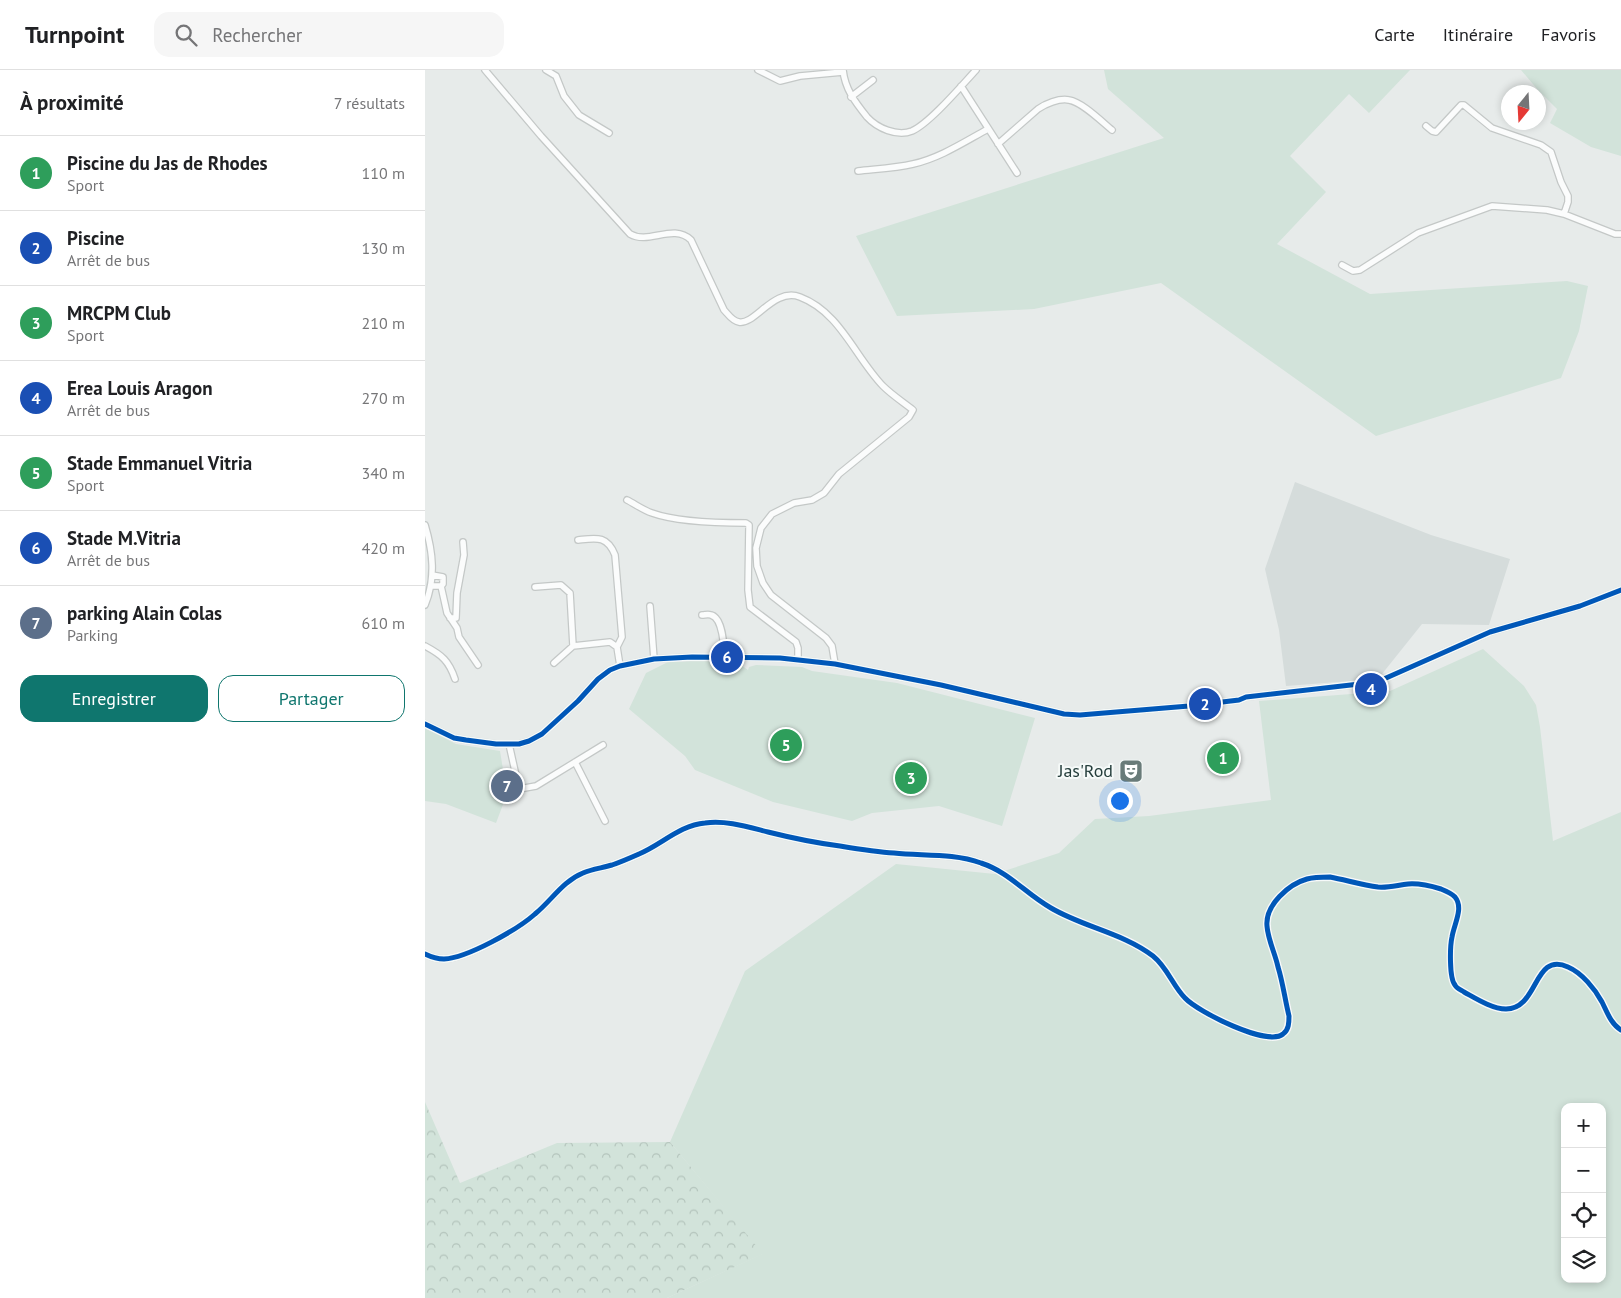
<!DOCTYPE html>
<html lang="fr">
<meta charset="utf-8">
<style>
body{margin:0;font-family:"PT Sans",sans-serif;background:#f6f6f6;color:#202124}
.controls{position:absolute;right:15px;bottom:15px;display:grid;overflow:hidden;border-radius:10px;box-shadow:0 2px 8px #0003}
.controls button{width:45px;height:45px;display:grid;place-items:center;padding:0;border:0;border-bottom:1px solid #e0e0e0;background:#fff;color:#202124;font:25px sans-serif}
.compass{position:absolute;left:1076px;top:15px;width:45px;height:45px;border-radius:50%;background:#fff;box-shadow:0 2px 8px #0003;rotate:198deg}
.you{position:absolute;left:694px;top:730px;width:18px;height:18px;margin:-12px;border:4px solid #fff;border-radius:50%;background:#1a73e8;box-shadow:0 0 0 8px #1a73e833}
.badge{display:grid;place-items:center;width:32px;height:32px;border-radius:50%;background:#0f766e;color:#fff;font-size:16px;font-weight:700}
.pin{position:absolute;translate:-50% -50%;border:2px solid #fff;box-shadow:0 1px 5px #0006}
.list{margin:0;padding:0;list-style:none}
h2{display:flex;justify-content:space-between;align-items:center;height:65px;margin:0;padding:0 20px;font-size:21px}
h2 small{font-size:16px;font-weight:400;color:#757577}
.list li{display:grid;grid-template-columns:32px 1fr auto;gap:15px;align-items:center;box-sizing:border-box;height:75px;padding:0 20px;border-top:1px solid #e0e0e0}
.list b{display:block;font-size:19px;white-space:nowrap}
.list p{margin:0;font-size:16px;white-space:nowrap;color:#757577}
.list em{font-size:16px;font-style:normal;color:#757577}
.actions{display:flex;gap:10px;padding:15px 20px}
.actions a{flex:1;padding:11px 0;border:1px solid #0f766e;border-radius:15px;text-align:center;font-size:18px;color:#0f766e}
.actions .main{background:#0f766e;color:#fff}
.icon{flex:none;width:28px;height:28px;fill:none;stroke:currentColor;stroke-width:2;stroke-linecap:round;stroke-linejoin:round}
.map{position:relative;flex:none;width:1196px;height:1228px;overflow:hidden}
header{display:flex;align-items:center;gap:30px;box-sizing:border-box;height:70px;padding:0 25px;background:#fff;border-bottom:1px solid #e0e0e0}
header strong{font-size:24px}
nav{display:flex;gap:28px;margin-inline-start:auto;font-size:18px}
.search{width:350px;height:45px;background:#f6f6f6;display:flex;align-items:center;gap:12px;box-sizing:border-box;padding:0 18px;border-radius:15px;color:#757577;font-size:19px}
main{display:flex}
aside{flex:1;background:#fff}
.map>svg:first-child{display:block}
.built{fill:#d5dcdb}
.green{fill:#d2e3da;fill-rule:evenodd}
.forest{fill:url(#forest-crowns)}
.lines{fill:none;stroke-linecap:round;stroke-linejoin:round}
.minor-casing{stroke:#c4c8c7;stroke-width:8}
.minor{stroke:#fbfcfc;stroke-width:5.5}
.cycleway-casing{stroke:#f6faf9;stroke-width:8}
.cycleway{stroke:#0057b8;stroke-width:5}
.labels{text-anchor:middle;stroke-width:4;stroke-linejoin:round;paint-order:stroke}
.poi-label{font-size:18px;fill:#253e3c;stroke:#f6faf9;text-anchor:end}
</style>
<header>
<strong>Turnpoint</strong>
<div class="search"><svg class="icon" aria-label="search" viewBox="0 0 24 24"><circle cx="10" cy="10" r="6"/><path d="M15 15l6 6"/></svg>Rechercher</div>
<nav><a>Carte</a><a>Itinéraire</a><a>Favoris</a></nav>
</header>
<main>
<aside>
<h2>À proximité<small>7 résultats</small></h2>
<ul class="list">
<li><span class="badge" style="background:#2e9e5b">1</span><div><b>Piscine du Jas de Rhodes</b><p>Sport</p></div><em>110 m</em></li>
<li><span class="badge" style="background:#1a4fb4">2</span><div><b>Piscine</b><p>Arrêt de bus</p></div><em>130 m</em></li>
<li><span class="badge" style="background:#2e9e5b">3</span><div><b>MRCPM Club</b><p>Sport</p></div><em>210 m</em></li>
<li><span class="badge" style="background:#1a4fb4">4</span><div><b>Erea Louis Aragon</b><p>Arrêt de bus</p></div><em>270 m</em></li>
<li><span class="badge" style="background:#2e9e5b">5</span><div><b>Stade Emmanuel Vitria</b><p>Sport</p></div><em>340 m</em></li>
<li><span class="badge" style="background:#1a4fb4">6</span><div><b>Stade M.Vitria</b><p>Arrêt de bus</p></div><em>420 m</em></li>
<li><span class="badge" style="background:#5c6f8a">7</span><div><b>parking Alain Colas</b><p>Parking</p></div><em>610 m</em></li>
</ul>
<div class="actions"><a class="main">Enregistrer</a><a>Partager</a></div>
</aside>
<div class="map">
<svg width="1196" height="1228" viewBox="0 0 1196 1228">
<defs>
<pattern id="forest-crowns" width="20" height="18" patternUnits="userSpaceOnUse" patternTransform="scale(1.25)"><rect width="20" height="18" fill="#d2e3da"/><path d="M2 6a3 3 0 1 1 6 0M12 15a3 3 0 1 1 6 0" fill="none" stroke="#b4c4bc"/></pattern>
</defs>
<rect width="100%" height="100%" fill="#e7ebea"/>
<!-- built -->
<path class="built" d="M870,412L1006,465L1085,489L1064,555L997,554L953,609L861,616L854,560L840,499Z"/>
<!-- green -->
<path class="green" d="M679,0H985L944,43L924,24L865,86L901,122L852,174L945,224L1142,211L1163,216L1154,261L1136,308L951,366L736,213L609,239L472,246L431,166L739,68L683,19Z
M1096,0H1196V86L1166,77L1125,53L1132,39L1113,20Z
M1058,579L1099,616L1111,635L1115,657L1128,771L1196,742V1228H242L337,1184L245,1072L320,901L471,794L570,804L634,783L670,749L724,746L846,730L834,631L965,621ZM1140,1037H1177V1209H1140Z
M288,590L293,592L313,593L323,600L324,597L331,595L377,597L387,601L472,613L610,648L577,756L514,736L447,743L427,751L348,732L270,700L260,686L204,639L221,603L243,592Z
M0,658L31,674L75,681L82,724L71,753L21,734L0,731Z"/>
<!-- forest -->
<path class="forest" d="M0,1032L35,1113L132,1073L245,1072L338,1184L242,1228H0Z"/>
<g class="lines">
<!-- minor casing -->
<g class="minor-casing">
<path id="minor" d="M60,0L116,66L205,164C224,175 248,153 266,170L299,240C303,244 307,251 314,252C330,255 349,217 375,227C415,242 430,287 458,316C467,325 478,332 488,340L484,347L414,404L399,423L387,430L369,433L347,444L336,458L331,478L332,496L338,513L346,525L401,568L407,576L410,594
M121,0L131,6L139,26L154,45L184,63
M333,0L355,11L375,6L418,2
M418,0C420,19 430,32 442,47C452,58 472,67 487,61C505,53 537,15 551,0
M536,16L592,103
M426,27L448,10
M1001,56L1007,61L1011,62L1036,35H1039L1067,58L1116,75L1126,82L1136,112L1143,126V132L1139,144
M573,74L613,39C620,34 634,28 644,30C657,32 676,51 687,60
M433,101C451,99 471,98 488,94C515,88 539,72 563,59
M917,195L928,201L935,200L993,163L1067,136L1122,140L1139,144L1190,164H1196
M202,430C210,434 218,440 227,443C252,452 293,453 321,453L324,455L323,520L325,537L371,572L373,578V589
M0,455C8,482 11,508 0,535
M153,470C171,468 182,465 190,485L197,567L192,577
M6,516H16L18,514V507L7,505
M16,516L22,543L32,558L34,567L53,595
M110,517L136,515L145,523L148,576
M225,536L229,589
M277,545C280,545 283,544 286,545C298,548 299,577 299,587
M25,548H31L32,523L39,485L38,472
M0,576C17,585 24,591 30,609
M129,593L148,576L185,572L192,577L195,596
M0,654L29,668L41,670L71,674H94L104,671L117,664L153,631L173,609L185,600L195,596L229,589L267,587L355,588L410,594L516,615L639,644L655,645L764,636L814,630L821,627L952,612L1065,562L1155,536L1196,520
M84,674L94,719L111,716L178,675
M150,692L180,751
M0,884C6,887 12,889 19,889C42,888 92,860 110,844C127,830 138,811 158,803C167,799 177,798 187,795C196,792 205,788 214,784C236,775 255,755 280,753C301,750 323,757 343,762C367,768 391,773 415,776C433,779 451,782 469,783C498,786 528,783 556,793C584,802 601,824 626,838C658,857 698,863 728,886C742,897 748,916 760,928C773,942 843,977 858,964C864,960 864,952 864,946C860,930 858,913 853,897C850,883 843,870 842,856C840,835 864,814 882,809C889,807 897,807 905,807C921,810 937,815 953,817C963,818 973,815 983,814C995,813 1006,816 1016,819C1021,821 1026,823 1030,827C1039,838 1029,854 1027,867C1025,876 1024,908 1030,915C1031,918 1036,920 1039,922C1050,928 1067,939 1081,939C1114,939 1108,881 1143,897C1157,903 1170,919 1177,932C1182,942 1186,954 1196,960"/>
</g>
<!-- minor -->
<use href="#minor" class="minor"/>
<!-- cycleway casing -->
<g class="cycleway-casing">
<path id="cycleway" d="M0,654L29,668L41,670L71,674H94L104,671L117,664L153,631L173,609L185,600L195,596L229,589L267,587L355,588L410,594L516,615L639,644L655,645L764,636L814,630L821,627L952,612L1065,562L1155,536L1196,520
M0,884C6,887 12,889 19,889C42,888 92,860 110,844C127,830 138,811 158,803C167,799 177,798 187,795C196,792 205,788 214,784C236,775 255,755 280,753C301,750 323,757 343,762C367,768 391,773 415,776C433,779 451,782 469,783C498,786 528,783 556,793C584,802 601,824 626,838C658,857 698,863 728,886C742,897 748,916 760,928C773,942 843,977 858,964C864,960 864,952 864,946C860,930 858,913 853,897C850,883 843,870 842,856C840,835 864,814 882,809C889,807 897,807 905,807C921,810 937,815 953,817C963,818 973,815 983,814C995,813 1006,816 1016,819C1021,821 1026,823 1030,827C1039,838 1029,854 1027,867C1025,876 1024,908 1030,915C1031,918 1036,920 1039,922C1050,928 1067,939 1081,939C1114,939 1108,881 1143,897C1157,903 1170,919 1177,932C1182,942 1186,954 1196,960"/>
</g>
<!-- cycleway -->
<use href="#cycleway" class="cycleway"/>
</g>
<!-- icons -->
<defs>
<g id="theatre-square" transform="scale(1.25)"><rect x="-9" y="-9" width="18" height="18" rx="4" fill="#697b79" stroke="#f6faf9"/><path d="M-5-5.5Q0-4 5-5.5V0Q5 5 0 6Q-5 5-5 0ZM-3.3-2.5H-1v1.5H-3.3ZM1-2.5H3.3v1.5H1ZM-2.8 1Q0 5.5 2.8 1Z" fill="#fff"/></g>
</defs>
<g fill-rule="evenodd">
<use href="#theatre-square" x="706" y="701"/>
</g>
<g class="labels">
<!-- poi labels -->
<g class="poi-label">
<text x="688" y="707">Jas'Rod</text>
</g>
</g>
</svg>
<div class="controls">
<button>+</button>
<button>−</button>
<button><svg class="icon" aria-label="locate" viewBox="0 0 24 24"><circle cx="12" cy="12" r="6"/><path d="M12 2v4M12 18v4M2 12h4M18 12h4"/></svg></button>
<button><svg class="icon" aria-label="layers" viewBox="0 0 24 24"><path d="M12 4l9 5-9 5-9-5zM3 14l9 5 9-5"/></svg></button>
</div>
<svg class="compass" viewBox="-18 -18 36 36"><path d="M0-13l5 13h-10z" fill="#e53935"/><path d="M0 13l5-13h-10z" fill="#757577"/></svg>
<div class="you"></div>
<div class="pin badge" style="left:798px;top:688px;background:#2e9e5b">1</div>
<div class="pin badge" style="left:780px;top:634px;background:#1a4fb4">2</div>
<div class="pin badge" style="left:486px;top:708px;background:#2e9e5b">3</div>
<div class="pin badge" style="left:946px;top:619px;background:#1a4fb4">4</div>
<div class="pin badge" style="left:361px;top:675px;background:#2e9e5b">5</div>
<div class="pin badge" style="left:302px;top:587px;background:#1a4fb4">6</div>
<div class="pin badge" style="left:82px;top:716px;background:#5c6f8a">7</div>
</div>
</main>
